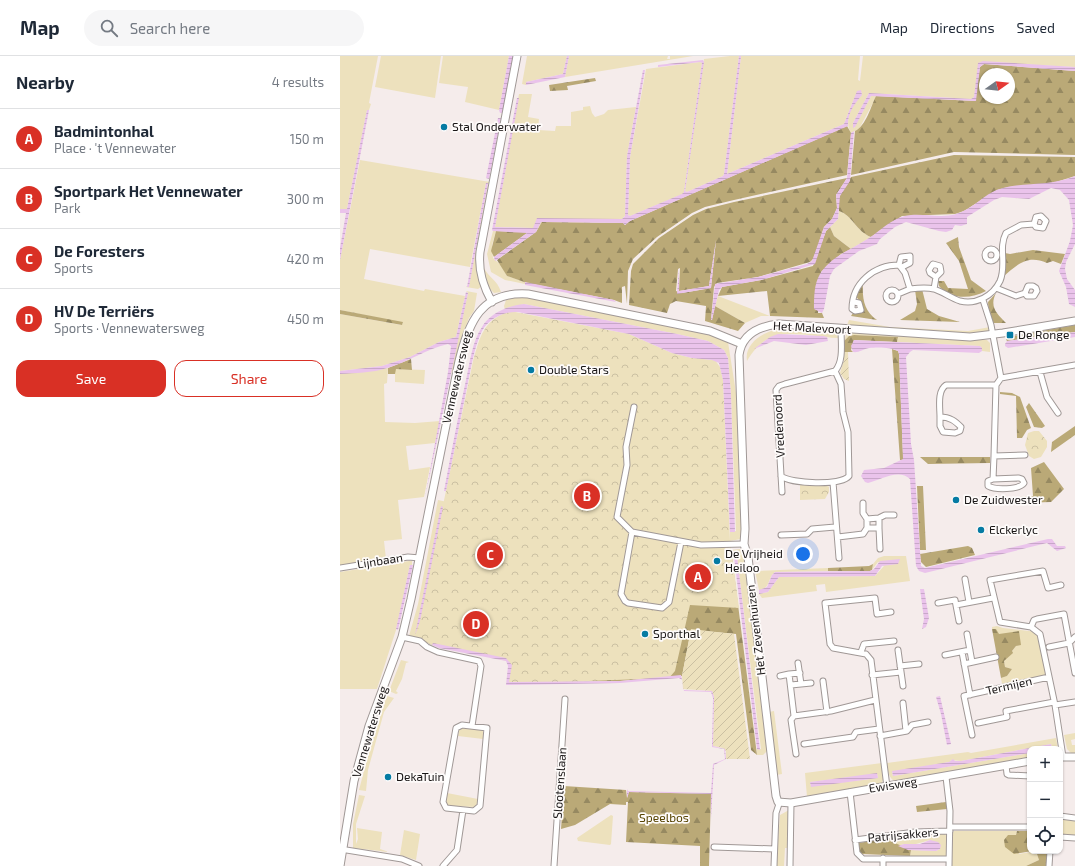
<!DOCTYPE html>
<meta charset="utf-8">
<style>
body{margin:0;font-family:"Exo 2",sans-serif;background:#f6f6f7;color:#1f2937}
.controls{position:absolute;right:12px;bottom:12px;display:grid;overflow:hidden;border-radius:8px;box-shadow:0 1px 3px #0004}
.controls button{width:36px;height:36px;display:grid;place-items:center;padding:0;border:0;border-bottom:1px solid #e0e1e3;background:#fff;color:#1f2937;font:20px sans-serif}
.compass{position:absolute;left:639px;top:12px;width:36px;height:36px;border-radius:50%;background:#fff;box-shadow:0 1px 3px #0004;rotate:75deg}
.you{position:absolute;left:463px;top:498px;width:14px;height:14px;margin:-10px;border:3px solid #fff;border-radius:50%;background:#1a73e8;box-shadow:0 0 0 6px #1a73e833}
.badge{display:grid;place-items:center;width:26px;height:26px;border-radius:50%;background:#d93025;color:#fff;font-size:13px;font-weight:700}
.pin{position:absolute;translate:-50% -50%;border:2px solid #fff;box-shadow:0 1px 4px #0006}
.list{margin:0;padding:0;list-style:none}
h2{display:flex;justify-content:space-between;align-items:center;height:52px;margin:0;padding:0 16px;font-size:17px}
h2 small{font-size:13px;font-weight:400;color:#747a83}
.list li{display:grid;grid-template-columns:26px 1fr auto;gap:12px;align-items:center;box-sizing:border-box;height:60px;padding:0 16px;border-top:1px solid #e0e1e3}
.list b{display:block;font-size:15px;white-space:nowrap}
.list p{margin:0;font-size:13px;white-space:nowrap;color:#747a83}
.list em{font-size:13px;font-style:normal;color:#747a83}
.actions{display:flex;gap:8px;padding:12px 16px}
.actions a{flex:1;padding:9px 0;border:1px solid #d93025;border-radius:12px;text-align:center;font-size:14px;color:#d93025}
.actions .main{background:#d93025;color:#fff}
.icon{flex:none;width:22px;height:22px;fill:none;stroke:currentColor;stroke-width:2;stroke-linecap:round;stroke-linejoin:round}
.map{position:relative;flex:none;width:735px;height:810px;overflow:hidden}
header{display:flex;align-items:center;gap:24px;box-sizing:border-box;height:56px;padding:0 20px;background:#fff;border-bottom:1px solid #e0e1e3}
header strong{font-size:19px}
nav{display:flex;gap:22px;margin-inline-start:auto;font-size:14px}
.search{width:280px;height:36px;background:#f6f6f7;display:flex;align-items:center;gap:10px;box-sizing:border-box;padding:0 14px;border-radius:22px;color:#747a83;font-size:15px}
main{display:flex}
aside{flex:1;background:#fff}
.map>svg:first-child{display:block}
.grass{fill:#ede1bd;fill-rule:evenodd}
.forest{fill:url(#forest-firs);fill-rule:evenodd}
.park{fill:url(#park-crowns)}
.garden{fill:url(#garden-furrows)}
.water{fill:url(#water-rules)}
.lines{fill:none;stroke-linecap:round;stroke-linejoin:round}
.street-casing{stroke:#a09896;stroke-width:7}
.secondary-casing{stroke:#a09896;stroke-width:9}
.street{stroke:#fff;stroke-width:5}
.secondary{stroke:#fff;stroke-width:7}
.poi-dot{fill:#057ba3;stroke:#fefbfa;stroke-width:1.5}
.labels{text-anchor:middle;stroke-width:3.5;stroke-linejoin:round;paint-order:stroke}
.poi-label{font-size:12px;fill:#191616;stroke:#fefbfa;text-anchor:start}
.street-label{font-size:12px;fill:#191616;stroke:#fefbfa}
.park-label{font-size:12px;fill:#564402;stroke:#fefbfa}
</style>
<header>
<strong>Map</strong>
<div class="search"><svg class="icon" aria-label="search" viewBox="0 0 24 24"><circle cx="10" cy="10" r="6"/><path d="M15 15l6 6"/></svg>Search here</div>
<nav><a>Map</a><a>Directions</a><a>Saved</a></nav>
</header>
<main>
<aside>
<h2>Nearby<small>4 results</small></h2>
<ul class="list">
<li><span class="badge">A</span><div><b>Badmintonhal</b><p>Place · 't Vennewater</p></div><em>150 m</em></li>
<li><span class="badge">B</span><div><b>Sportpark Het Vennewater</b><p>Park</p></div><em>300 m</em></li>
<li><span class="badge">C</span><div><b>De Foresters</b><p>Sports</p></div><em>420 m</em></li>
<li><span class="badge">D</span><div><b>HV De Terriërs</b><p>Sports · Vennewatersweg</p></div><em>450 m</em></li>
</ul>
<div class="actions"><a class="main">Save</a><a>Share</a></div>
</aside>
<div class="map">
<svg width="735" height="810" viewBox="0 0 735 810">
<defs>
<pattern id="forest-firs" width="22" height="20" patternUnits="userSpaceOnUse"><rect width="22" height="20" fill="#baa977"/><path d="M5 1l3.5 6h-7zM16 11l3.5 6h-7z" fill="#968961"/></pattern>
<pattern id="park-crowns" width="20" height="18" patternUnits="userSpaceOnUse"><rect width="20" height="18" fill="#ede1bd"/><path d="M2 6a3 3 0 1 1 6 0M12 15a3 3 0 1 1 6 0" fill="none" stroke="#cbc0a2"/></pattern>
<pattern id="garden-furrows" width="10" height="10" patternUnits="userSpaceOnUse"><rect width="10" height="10" fill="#ede1bd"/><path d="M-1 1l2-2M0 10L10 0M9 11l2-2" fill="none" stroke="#cbc0a2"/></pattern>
<pattern id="water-rules" width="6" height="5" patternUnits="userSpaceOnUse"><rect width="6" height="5" fill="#eac3eb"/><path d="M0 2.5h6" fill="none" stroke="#c8a7c9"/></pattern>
</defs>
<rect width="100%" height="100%" fill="#f5eceb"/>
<!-- grass -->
<path class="grass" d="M0,0H38L29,47L31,48L29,54H27L7,153H0Z
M41,0H101L95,42L35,31Z
M103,0H169L159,54L125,46L128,31L99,27Z
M187,0H227L223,18L186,26V29L182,28Z
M229,0H328L327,3H330V0H353L225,21Z
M390,0H399L384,118L383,120L347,136L345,135L364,3Z
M401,0H520L518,24L520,25L523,0H735V11L640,6L634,41L631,43L529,37L513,67L514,72L531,40H536L534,45L519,73L511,77C505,69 509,51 517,44C520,41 521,41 522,36L514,43L504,68L387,118Z
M360,6L362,7L344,136L343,138L290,160L288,159L290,101L306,13Z
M179,38H192L188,61L199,63L198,74L215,75L216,70H231V56L243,54V51L250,50L252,57L255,61L264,58L268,54L296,51L287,100L285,160L282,163L193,172L155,171Z
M20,104L150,126L141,175L142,230L138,233L126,231L127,230H129L148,127H146L130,211L30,193L24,223L84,235L85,233L125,240L116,281L99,286L70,301L42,310L0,315V258L61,269L63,267L0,254V204Z
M499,155C512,159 517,176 531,181L511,193L494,180L490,171L498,163Z
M153,175H156L152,189L153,202L162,210L167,220L185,226V228L165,224L151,216L147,198Z
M143,210C149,223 157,223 161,236L154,237C147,231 143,219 143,210Z
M126,235L137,237L134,255L129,262L123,278L115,316L110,317L128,237Z
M378,240L430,260H421L405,267L375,250Z
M177,241H190L359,273L388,286L397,343L403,478L401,483L390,485V476L396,475L391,339L388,302L384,294L368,285L337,278L184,248L165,254L164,250L166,244Z
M509,264L550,271L628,275L650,271L647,276L629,278L507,269Z
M435,274L497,278L498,282C460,280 429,266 407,305C404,289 421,277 435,274Z
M509,276L647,284L650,287V296L642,295L640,290L557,286L558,281L514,279L509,280L504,285L506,279Z
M48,312L47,327L44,328L45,366L75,367L100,365L95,387L66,390L69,414L90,411L84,441L58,444L62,483L44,485L46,503L0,510V318Z
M55,313L85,314L84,328L55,326Z
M98,444L112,447L80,582L69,580L78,548Z
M401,493L404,497L428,694L423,699H417V693H421L397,501H392L391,494Z
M544,500H566L570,525L486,536L485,528L476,529L477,535L422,542L419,538L428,536L439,521L535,520L544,510L538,506L532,514L533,508L538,502Z
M69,505H72V509H70L56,574L37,633H0V516Z
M488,512V515L435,516C427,522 431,533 419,534L415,515Z
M657,570L663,572L698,576L706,620L662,628L661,622L667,620L672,613L665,611L664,605L676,590L658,578L656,573H652V571Z
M61,604L69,606L66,607L62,623L56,635L58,637L56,638L49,635Z
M47,640L54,642L44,656L28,714L26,735L19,734L33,681Z
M434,655L442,718L436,719L429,656Z
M123,671L143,674V683L118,680L119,674Z
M735,677V683L731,684L732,689H735V699L732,698L727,693L724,679Z
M716,682L718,693H710L712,692L711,688L621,705L611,704L610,706L552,716L553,720L690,697V702L557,726C548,723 548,715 547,707L628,696L631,697Z
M542,707L543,724L541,729L467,741L465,717ZM537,718L538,722L471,730L470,726Z
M107,737L138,743L136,751L108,750L106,745Z
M19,739L25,740L16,768V788L18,783L17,772L42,776L40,793L49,796L13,792V768Z
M449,754V792H445L444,810H436L440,759Z
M271,759L273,760L271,788L270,789L238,785L237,782Z
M720,763L735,765V780L720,779Z
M64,774L80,778L76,804L60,799Z
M614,775H677L676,779H671L679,798L696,795L699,804L686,810H612V778Z
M575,778H605L607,781L606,801L570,800L571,794L596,795L600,793L590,784L576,788H564L558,790L555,787V784L557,781Z"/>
<!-- forest -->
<path class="forest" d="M644,8L735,15V99L614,96L511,119L515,75C526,70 531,50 536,40L635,45L640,11ZM645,18H669V42H645Z
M255,22L256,25L227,30L228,34L210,35L209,29Z
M507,70L511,77L507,119L394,144L365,151L352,157L317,181L293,203L288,215L287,248L285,230L282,231V247L274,244L187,227L167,220L157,204L196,176L202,166L283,167L285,169L290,165Z
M614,99L735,101V120L713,127L664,132L657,134L624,155L615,158L562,160L531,181C517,176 512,159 499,155V141L511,121Z
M507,122L496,139L497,152L492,163L484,171L474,202L470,206L418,221L377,227L374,231L371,264H372L375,250L405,267L398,275L365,265L366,250L336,245L330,248L327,257L289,249L291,215L293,208L319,182L353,159L366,153L394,146ZM376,184L371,232L342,237L336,235L338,213L340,212L339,235L369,230Z
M490,171L494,180L511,193L501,198L481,216L478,257H482L484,262L430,260L427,235L378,240L382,231L421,224L473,210L486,175Z
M156,175L186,176L187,177L154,201L151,195Z
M618,181L619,191L631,224L646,235C631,243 611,244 599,230L598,225H604L608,232L628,233L619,205L606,187Z
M693,194L725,198L721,208L713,205L707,207C687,198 677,209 663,221L666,210L665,197L670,198Z
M523,227C522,242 524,255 537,264L511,260L513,257H520L522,249L516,240Z
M582,233L587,253L599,260L620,266L560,264L575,255L577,248L575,234Z
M656,237C649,251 657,258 666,267H653L649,259L648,246Z
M0,254L63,266L62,269L0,258Z
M735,269V276L667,285L666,283L668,281Z
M514,279L558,281L557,286L514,284L511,294L513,296H504V285L509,280Z
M552,293L558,295L559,298L563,399V404H560Z
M71,303L72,314L56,313L55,318H48V312Z
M660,336L672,337L680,341L691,372L687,374L682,382H677L676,340L660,338Z
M689,347L705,370L702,372L694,371L686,351Z
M735,370V379L711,396L712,386Z
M580,401H650V407L588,408Z
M704,406L724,433L711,446L680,447V441L693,440L691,412Z
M577,430H583L586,494H580Z
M628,490L632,492L635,499L586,511L581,506L580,498Z
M392,501L417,699L411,694L396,578L351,574L342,620L280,625L169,626V605L90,588L83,584L331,561Z
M533,508L532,514L530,515H488V512L529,510Z
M652,573H656L659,578L679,575L681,589L676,590L672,595L673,597L664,605L665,611L672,613L667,620L661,622Z
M224,730L286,734L287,742L289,736L371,738L369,810H360V790L286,786L288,746H286V749L270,748L235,769L221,773Z
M606,746L607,753L577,756L576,750Z
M677,775H690V795H692L674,798L665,791L664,784L668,779H676Z
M557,781L555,784V787L571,794L570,800L522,798L519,795L518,787Z
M696,795H707V810H686L699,804Z"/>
<!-- park -->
<path class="park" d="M170,255L289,278L332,297L352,302L375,304L380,311L383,324L390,485L399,552L350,549L335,615L329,622L167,628L170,611L167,605L90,588L76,579L133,305C140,281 143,264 170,255Z
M694,375H699L707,385V391L701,401L694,403L689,400L685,389L688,377Z
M486,428L489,431V436L485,443L460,444V429Z"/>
<!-- garden -->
<path class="garden" d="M504,296H508L509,325L504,323L500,317L504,304Z
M351,573L394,578L410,703H386V695L383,692L373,690L374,641L372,635L343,633L342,620Z"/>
<!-- water -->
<path class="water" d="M169,0H173L163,57H160L159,54Z
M227,0H229L225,21L186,29V26L223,18Z
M399,0H401L387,118L504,68L517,35L521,34L522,39C515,47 507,58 508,70L290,165L285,169L283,167L201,166L196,176L155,205L154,201L187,177L153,175L152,174L177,42H179L155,171L193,172L197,162L282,163L285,160L287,100L303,14H305L290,101L288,159L290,160L342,138L344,136L362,7L360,6L318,11V9L363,4L364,6L345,135L347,136L383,120L384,118Z
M643,5L735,11V15L644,8L640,11L636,45L531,40L515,71L513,72V67L529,37L631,43L634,41L638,7Z
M27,54H29L0,204V192L6,157H0V153H7Z
M158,62H161L149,123L146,122Z
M514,75L510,125L500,140L498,163L486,175L475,208L421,224L382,231L379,234L372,264H371L375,228L418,221L467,208L472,205L484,171L492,163L497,152L496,139L507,122L511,77Z
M735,120V188L726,206L725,213L727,223L735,234V251L729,248L726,231L719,215L730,185L733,169L729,144L720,134L711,132L689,143L662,141L654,144L627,161V168L621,170L615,169L612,174L606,176L599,175L566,166L555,171L540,183L537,188L519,195L494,213L490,220L484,253L482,257L474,253C474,241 474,228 480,218C491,200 513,193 529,182C540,175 551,163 565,160C581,156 599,163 616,158C634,153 645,136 663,132C687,126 712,130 735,120Z
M146,127H148L129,231H127Z
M376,184L371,232L337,238L339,212V235L369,230Z
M185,226L274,244L276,246L185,229Z
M126,236L128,237L85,442L108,316L111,290L108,288C86,293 68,306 47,312C32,317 15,317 0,318V315L42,310L70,301L99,286L116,281Z
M184,248L337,278L368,285L384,294L388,302L391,339L395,476H390L383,324L379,307L372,304L352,302L332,297L289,278L178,256C164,255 149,263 142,275C134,291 131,313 127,331C120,366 113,400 106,435H104C111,398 118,360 126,324C130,306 132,286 142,271C149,258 169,249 184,248Z
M735,276V281L668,292L665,290V288L667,285Z
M438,278L483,280L487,281L488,285L466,289L434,285L414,293L430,281Z
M514,284L640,290L642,292V295L639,297L573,294L570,296L566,301L571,388L574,404L581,510L585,512L708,483H712L717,490H725L726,492L717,495L707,487L585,517L579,515L576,510L570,423C559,412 540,424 528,427L525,426L521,420L524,414L544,412L563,403L559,298L558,295C551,291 537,291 529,292C523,293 519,297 513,296L511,290Z
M101,450L103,451L102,456L80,565L75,579Z
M394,500H397L420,694L417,693Z
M560,503L558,508L542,510L535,520L439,521L428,536L419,538V534L427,531L432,519L435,516L530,515L534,513L540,505Z
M70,509H73L58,574L56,573Z
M580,533H584L589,562L586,571L582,573L584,563Z
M93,587L166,602L172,609L169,626L280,625L341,619L344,634L372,635L374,641L373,690L385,693L386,703L374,709L371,763V738L289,736L287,742V733L288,735L371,737L373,708L385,703L384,693L372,691L373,642L371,636L344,635L342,624L339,622L280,627L166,629L168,610L166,605L99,592L92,589Z
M600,640L611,688L607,689L601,658L596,641Z
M711,688L712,693H690V697L553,720L552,715L609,706L613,703L615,705H621Z
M537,717L538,722L471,731L470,726Z
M590,784L598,786L601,789L600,793L596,795L568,794L558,790L564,788H580Z"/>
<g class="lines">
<!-- street casing -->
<g class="street-casing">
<path id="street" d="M645 199a6 6 0 1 1 12 0a6 6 0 1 1-12 0Z
M559,209L561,201L570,200V207L562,211
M656,232L676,240L685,237L688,230H693L696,232L697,235L694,240H687L685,237
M594,233L596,221L601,216L600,210L593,208L589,214L590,217L596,221
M546 240a6 6 0 1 1 12 0a6 6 0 1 1-12 0Z
M558,238L570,233
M643,244L651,269L661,322L656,329L654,400L685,399
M514,246L519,247L521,254L515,255L512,253C512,227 534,209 559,209L565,217L570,233C578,232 586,231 594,233C603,236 611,242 620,245C636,249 653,240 660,225C667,209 658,192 666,177L681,169L694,168L696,171L703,172L706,165L701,160L696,161L694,168
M700,316L707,341L718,357
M661,322L735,309
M294,351L286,391L287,409L277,461L292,476L361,489L404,488
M600,361C600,351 597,335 606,329H656
M600,361C610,361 615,365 621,371L620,375L615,377L603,376L600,370Z
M441,420C451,428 501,430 509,420L508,376L503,356L501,328L495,315C504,305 501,287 501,273
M653,423L679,422L682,423L684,427C679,434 655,434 648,430V425L653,423L654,400
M493,426L499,502
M442,436L436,334L439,330L445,328L495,315
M527,463L539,462
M527,472H539L540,493
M539,472V462L545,459H554
M292,476L281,538L285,545L288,547L322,552L329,546L341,486
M441,479L467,478L472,473L495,471
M498,481L523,478L527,472V463L523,457V447
M0,512L68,501L80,502
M625,523L629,546
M721,529L708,532L703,515L650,524L660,566L691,571L700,578L715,649L723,701
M598,547L615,544L619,565
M616,549L653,542
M691,571L694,564L697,563L724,558L735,617
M627,578L632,606
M62,581L80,585L87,591L98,596L139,605L141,610L132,670
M709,591L729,587L735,581
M558,594L563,630
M521,596L524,588L554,585
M622,596L630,639
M605,599L630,594
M458,607L461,628
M624,608L656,601
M560,610L579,608
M532,619L561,616
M440,620L449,618
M483,625L487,656
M451,629L471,627
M563,647L566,675
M715,649L735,646
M454,660L491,655L535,644
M638,667L667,661L666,655L714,646
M122,669L147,672L140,750L134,755L106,752L103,746L116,672Z
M632,679L624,640L709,621
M540,680L567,675L572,669L588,666
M464,688L513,681L516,676L539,673
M456,698L451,664L454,660L449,618L460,617
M666,709L667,718L669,719L690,720
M606,721L610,755L609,810
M547,731L531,604L526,598L493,592L490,588L485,547L535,542L537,558L551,556
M510,736L517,797L523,803H609
M720,760L735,762
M610,771H690
M720,781L735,782
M515,784L575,776L610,775
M374,791L434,793
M0,793L62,803L79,810
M103,810L117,794L123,754
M214,810L225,643
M434,810L436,757L439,748
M450,810L451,747
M543,810V802
M709,810L710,795"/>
</g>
<!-- secondary casing -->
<g class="secondary-casing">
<path id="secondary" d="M152,246C143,230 138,215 140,196L177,0
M720,701H735
M690,705L451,747L438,746L436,740L408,501L404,488L405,473L399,299C402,277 420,270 439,268L630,281L663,277L735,265
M0,810L14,725L29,670L62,581L71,543L119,305C129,266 141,235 188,238L370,275L402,288"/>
</g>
<!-- street -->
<use href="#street" class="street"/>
<!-- secondary -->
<use href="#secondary" class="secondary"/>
</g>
<!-- markers -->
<g class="poi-dot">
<circle cx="104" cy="71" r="4"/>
<rect x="666" y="275" width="8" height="8" rx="2"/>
<circle cx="191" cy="314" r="4"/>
<circle cx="616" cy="444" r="4"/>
<circle cx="641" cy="474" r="4"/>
<circle cx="377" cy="505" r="4"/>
<circle cx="305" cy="578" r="4"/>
<circle cx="48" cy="721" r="4"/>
</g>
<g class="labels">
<!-- poi labels -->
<g class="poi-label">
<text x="112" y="75">Stal Onderwater</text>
<text x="678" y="283">De Ronge</text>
<text x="199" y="318">Double Stars</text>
<text x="624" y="448">De Zuidwester</text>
<text x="649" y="478">Elckerlyc</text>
<text x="385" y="502">De Vrijheid<tspan x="385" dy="14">Heiloo</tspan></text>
<text x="313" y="582">Sporthal</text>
<text x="56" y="725">DekaTuin</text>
</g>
<!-- street labels -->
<g class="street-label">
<text transform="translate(472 272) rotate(3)" y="4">Het Malevoort</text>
<text transform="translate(117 321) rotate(-77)" y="4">Vennewatersweg</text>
<text transform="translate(439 370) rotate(-93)" y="4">Vredenoord</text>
<text transform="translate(40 505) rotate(-9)" y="4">Lijnbaan</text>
<text transform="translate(416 574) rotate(-97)" y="4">Het Zevenhuizen</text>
<text transform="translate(669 630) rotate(-13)" y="4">Termijen</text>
<text transform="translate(30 676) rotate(-73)" y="4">Vennewatersweg</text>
<text transform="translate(220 727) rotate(-86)" y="4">Slootenslaan</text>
<text transform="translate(553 729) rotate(-9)" y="4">Ewisweg</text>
<text transform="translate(563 779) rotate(-5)" y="4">Patrijsakkers</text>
</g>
<!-- park labels -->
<g class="park-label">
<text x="324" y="766">Speelbos</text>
</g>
</g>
</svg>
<div class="controls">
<button>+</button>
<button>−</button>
<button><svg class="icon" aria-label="locate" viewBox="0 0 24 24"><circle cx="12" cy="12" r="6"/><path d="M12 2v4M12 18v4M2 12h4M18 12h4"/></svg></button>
</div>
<svg class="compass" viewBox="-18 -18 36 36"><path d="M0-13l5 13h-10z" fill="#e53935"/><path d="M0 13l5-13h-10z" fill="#747a83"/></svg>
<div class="you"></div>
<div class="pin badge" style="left:358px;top:521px">A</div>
<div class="pin badge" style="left:247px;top:440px">B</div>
<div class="pin badge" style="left:150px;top:499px">C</div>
<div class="pin badge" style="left:136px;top:568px">D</div>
</div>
</main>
